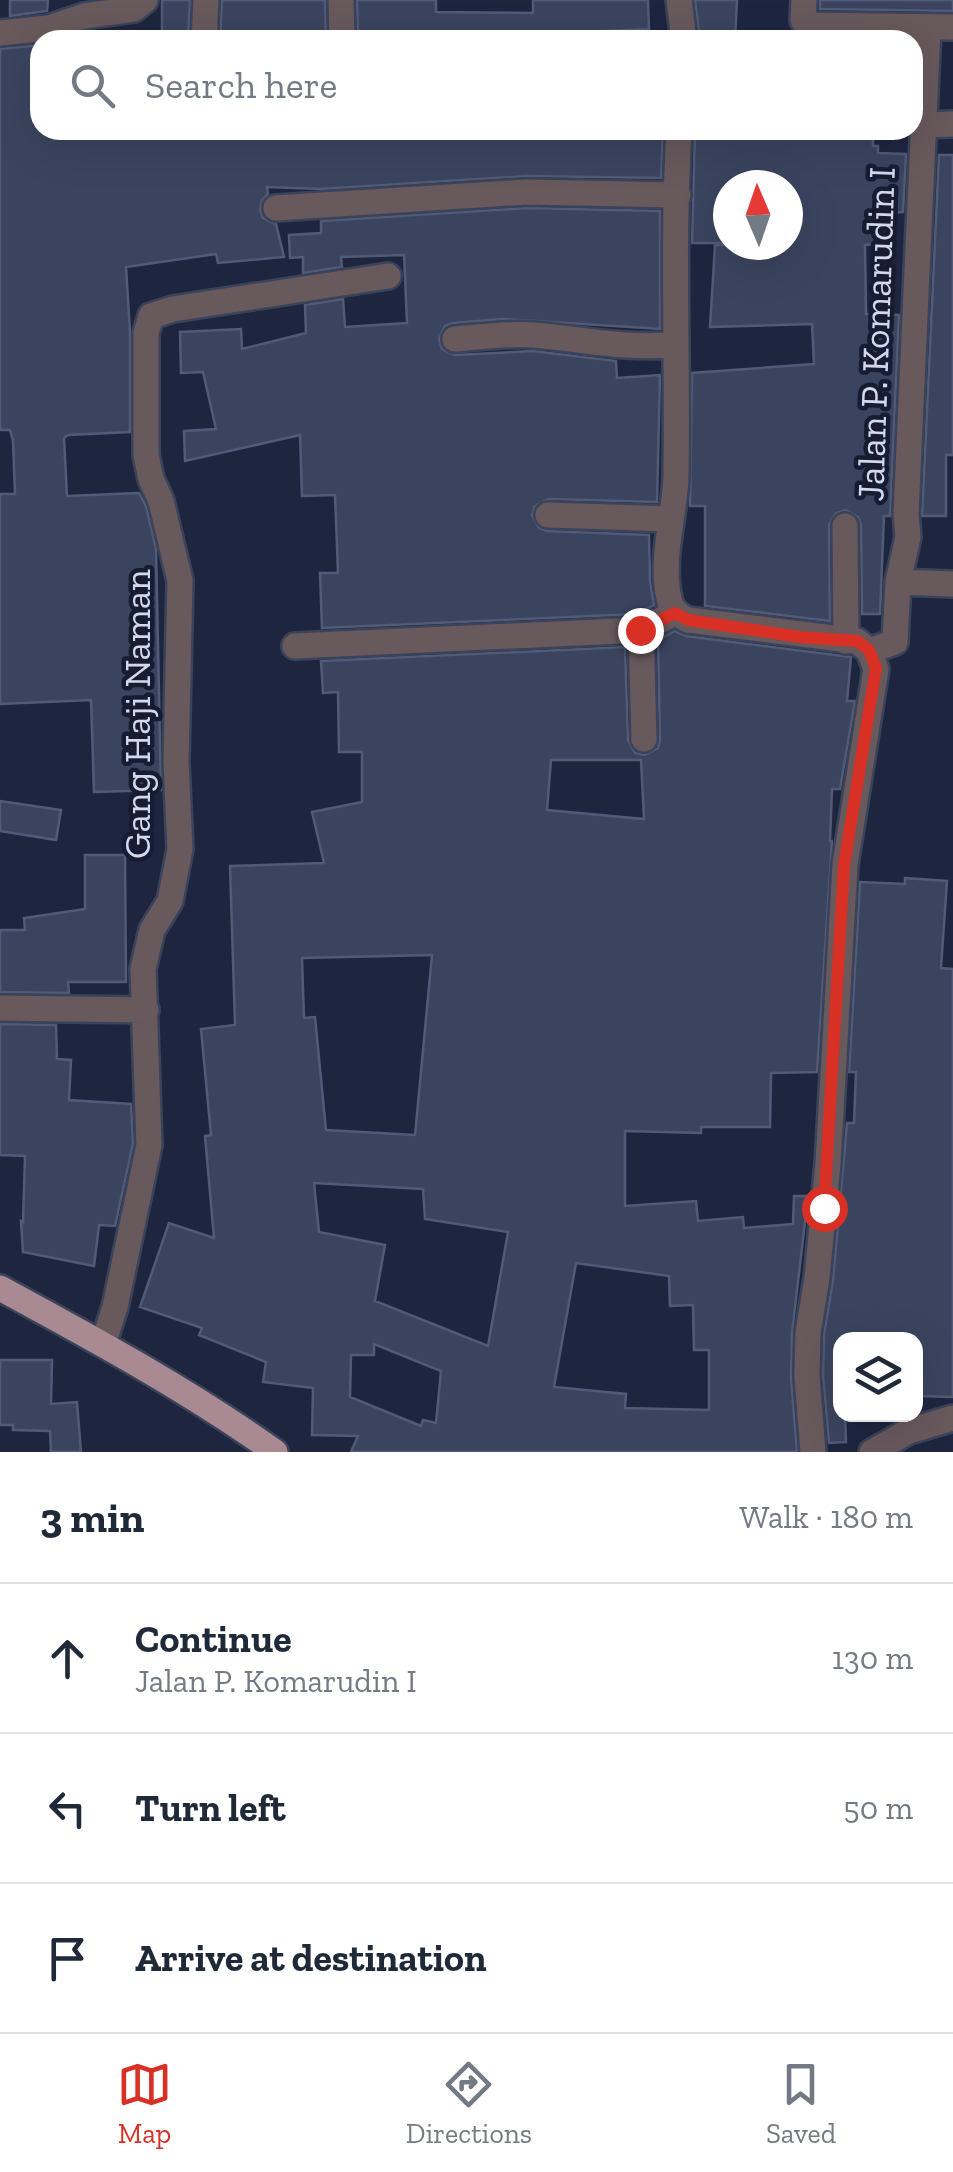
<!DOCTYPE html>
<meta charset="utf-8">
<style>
body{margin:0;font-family:"Zilla Slab",serif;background:#f2f2f3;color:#1f2937}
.controls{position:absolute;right:30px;bottom:30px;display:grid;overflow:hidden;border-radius:20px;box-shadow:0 10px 40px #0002}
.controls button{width:90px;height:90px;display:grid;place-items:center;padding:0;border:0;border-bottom:2px solid #e0e1e3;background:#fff;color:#1f2937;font:50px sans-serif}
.compass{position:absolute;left:713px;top:170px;width:90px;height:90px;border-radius:50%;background:#fff;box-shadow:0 10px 40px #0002;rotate:358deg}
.stop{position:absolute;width:30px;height:30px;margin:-22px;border:8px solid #d93025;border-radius:50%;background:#fff}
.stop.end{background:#d93025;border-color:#fff;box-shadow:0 2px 10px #0008}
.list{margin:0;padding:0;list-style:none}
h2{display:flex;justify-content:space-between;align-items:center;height:130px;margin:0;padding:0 40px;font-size:42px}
h2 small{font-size:32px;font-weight:400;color:#747a83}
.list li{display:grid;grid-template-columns:65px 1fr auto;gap:30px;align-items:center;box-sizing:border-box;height:150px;padding:0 40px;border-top:2px solid #e0e1e3}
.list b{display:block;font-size:38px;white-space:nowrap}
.list p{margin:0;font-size:32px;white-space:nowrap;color:#747a83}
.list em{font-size:32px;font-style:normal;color:#747a83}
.icon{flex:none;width:55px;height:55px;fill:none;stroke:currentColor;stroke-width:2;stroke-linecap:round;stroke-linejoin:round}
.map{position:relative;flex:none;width:953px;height:1452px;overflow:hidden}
.search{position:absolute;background:#fff;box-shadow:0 10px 40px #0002;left:30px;right:30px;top:30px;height:110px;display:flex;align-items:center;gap:25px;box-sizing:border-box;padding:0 35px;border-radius:30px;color:#747a83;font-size:38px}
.sheet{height:580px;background:#fff}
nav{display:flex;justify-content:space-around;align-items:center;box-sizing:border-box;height:140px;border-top:2px solid #e0e1e3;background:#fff;font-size:28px;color:#747a83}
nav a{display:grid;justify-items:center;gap:5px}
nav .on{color:#d93025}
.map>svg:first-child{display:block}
.building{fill:#3b445f;stroke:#515a77;stroke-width:2.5;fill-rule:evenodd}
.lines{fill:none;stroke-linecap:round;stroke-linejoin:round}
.minor-casing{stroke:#3b435a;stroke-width:30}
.major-casing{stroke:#3b435a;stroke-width:30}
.minor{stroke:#68595d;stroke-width:25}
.major{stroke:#a98992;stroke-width:25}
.route{stroke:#d93025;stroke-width:12}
.labels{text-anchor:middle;stroke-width:9;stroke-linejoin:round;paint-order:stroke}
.street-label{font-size:38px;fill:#d3d9ea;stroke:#151c34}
</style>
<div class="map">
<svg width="953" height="1452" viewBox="0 0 953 1452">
<rect width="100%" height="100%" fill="#1e263f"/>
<!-- building -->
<path class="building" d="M10,0H48L47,11L10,16Z
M162,0H190L188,40H162Z
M222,0H325L326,40H220Z
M357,0H436V12L533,13V0H648L649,29L607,31V40H358Z
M695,0H737L735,40H700Z
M820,0H953V11L820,9Z
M40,45V130H663L661,178L526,176L321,189L267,187L268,194L262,200L260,210L263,218L276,224L284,257L218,263L216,254L126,267L130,332V432L68,435L64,438L67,496L139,493L146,506L156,549L161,790L94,792L91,700L0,704V494H15L13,441L10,430H0V49Z
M695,130H761V136L818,134L817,130H873V146H878V153L906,154L903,212L875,213L876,244L865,245L866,314L899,315L890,516H884L880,614H862L861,525L858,517L846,510L836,513L829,525L830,621L705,606V506H690L692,373L814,364L812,324L710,327L715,245H788V183L728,185V243H692Z
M939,155H953V455H946V516H922Z
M527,208L660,211V329L504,319L453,323L445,326L439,339L442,349L455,355L533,351L616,361L617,378L660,375L657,502L548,499L535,506L532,515L539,528L547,531L649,535L650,582L654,605L637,614L322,628L320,573H338L335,495L302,496L300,435L185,461L184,431L216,429L203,372L181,373L180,332L241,329L242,349L306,333L305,305L343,299L345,327L407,323L404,255L341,257L342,267L303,273V257L290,258L289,235L321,233V221Z
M675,631L686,636L851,657L847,701H855L840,789H832L830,841H832L817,1072L771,1073L770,1127H701V1133L625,1131V1206L696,1201L698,1221L743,1217L744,1228L793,1224L794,1196H808L792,1333L791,1377L797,1452H351L358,1436L312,1435L313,1388L263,1382L266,1362L199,1335L202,1328L140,1307L169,1223L214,1238L205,1136L211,1135L201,1029L235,1025L230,866L324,863L312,812L362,802V752H339L338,692L323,693L321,661L625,647L628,740L635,753L645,755L658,748L660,740L658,640ZM551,760H641L644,819L547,810ZM432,955L415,1135L326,1130L315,1017L304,1018L302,958ZM314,1183L423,1189L425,1219L508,1232L488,1346L375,1301L385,1245L319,1232ZM576,1263L669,1276L670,1306L693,1305L694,1350H709V1410L625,1408L626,1394L554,1387ZM374,1344L441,1371L436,1423L423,1420L421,1426L350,1397L351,1355H374Z
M0,801L61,810L56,840L0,831Z
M85,855H125L126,982H68L69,993L0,992V930H25L24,918L85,909Z
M905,878L947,881L941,968L953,969V1397L916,1396V1340H840V1414H845L846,1442L829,1443L823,1376L824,1334L833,1280L847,1123H854L856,1072H849L860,882L905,884Z
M0,1024L56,1025L57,1059L71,1060L69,1100L131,1104L133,1144L115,1226L99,1225L94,1266L23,1252L21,1221L23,1222L25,1156L0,1155Z
M0,1360H52L51,1404L77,1402L81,1452H51L50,1431L13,1430V1425H0Z"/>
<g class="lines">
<!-- minor casing -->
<g class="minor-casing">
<path id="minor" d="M341,0L342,40
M679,0L684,40
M804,0L803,20L808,25L953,27
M0,33L49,28L84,16L134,9L145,0
M204,40L206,0
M922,125L953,124
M679,130C672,245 678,361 676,476C675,515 660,558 669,598C671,610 678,615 688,620L857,641L869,651
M276,208L527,192L678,195
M455,339C481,337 508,333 534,335C582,339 629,350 676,344
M548,515L671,519
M845,526L846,641
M898,582L953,584
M641,630L644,739
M295,646L641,630L675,613
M869,651L895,642L898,582L908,537L906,514L928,29
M0,1008L146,1010
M103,1344L115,1307L149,1145L143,969L152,930L170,901L180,849L176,762L180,581L161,501L151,479L146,455V333L151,316L173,309L388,276
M813,1452L807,1376L808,1333L817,1278L828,1163L845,865L876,669L869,651
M872,1452L909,1431L953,1418"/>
</g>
<!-- major casing -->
<g class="major-casing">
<path id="major" d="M0,1288C94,1339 188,1390 275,1452"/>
</g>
<!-- minor -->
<use href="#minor" class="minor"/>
<!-- major -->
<use href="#major" class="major"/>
</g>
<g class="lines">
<!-- route -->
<path class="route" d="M640,630L675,613L688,620L800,637L857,641L869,650L876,668L844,865L824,1208"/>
</g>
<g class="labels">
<!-- street labels -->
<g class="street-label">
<text transform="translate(876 334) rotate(-88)" y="13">Jalan P. Komarudin I</text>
<text transform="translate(137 714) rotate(-90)" y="13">Gang Haji Naman</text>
</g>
</g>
</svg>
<div class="controls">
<button><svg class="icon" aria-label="layers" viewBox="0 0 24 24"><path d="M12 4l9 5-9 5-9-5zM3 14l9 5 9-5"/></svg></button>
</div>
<svg class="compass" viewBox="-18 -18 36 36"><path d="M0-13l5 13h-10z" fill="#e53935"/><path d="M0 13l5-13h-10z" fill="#747a83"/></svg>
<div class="stop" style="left:824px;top:1208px"></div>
<div class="stop end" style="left:640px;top:630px"></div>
<div class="search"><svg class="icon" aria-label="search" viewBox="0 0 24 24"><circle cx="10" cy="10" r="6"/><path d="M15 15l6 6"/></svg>Search here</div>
</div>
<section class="sheet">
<h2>3 min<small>Walk · 180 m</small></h2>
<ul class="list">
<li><svg class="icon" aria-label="ahead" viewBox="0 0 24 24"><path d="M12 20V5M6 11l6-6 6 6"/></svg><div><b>Continue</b><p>Jalan P. Komarudin I</p></div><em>130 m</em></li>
<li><svg class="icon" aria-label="left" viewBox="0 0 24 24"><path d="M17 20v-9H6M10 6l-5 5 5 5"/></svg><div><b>Turn left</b></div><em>50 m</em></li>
<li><svg class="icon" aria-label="arrive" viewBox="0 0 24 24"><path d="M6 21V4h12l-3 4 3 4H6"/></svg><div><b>Arrive at destination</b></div></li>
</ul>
</section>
<nav>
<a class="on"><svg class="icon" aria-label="map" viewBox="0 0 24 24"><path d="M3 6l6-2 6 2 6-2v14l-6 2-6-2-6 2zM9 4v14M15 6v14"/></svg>Map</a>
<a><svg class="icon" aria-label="directions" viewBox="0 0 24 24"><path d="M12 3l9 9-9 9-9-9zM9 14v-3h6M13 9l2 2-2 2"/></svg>Directions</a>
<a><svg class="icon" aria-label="saved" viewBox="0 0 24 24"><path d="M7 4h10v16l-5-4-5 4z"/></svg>Saved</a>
</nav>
